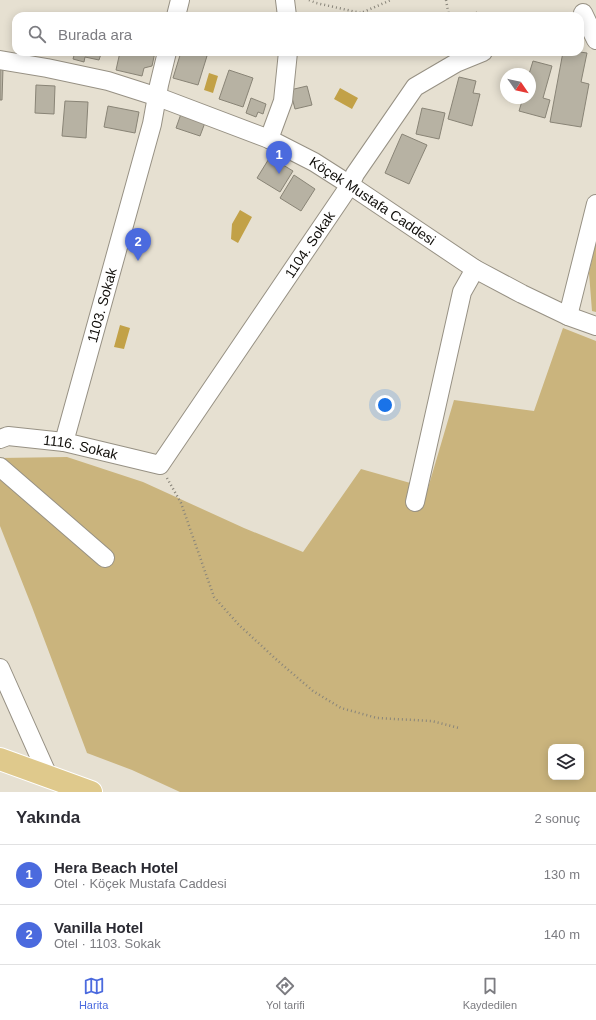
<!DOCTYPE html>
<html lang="tr">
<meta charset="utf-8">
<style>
body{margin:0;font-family:Helvetica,sans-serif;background:#f2f2f3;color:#2b2b33}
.controls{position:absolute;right:12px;bottom:12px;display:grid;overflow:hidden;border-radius:8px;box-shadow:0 2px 10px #0003}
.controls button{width:36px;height:36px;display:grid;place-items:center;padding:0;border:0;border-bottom:1px solid #e1e1e2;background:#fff;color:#2b2b33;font:20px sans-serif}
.compass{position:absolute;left:500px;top:68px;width:36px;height:36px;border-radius:50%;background:#fff;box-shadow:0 2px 10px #0003;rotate:124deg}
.you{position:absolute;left:385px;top:405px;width:14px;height:14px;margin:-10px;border:3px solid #fff;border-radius:50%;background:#1a73e8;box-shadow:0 0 0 6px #1a73e833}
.badge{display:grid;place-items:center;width:26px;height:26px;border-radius:50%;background:#4b6ade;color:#fff;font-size:13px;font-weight:700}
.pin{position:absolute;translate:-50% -33px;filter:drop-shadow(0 1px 2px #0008)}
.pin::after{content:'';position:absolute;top:21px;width:14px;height:12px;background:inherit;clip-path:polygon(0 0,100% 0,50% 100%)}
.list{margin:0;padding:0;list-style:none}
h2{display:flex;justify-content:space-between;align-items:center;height:52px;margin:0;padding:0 16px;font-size:17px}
h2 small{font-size:13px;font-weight:400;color:#7c7c81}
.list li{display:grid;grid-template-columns:26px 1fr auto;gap:12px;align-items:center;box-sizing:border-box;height:60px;padding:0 16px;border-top:1px solid #e1e1e2}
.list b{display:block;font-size:15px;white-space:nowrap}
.list p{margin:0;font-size:13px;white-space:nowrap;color:#7c7c81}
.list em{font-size:13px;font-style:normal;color:#7c7c81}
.icon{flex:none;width:22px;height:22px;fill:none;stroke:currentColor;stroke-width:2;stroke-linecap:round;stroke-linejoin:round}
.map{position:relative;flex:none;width:596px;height:792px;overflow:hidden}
.search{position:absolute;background:#fff;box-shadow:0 2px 10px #0003;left:12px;right:12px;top:12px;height:44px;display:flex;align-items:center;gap:10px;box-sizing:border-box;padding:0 14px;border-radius:12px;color:#7c7c81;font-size:15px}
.sheet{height:172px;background:#fff}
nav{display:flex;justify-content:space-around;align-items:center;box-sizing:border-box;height:56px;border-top:1px solid #e1e1e2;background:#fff;font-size:11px;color:#7c7c81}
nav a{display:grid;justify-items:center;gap:2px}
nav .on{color:#4b6ade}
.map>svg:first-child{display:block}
.green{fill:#cab47d;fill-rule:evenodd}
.water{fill:#c2a147}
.building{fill:#b7b2a3;stroke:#898476}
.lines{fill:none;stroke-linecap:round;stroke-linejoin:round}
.minor-casing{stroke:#979184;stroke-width:20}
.major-casing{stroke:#fff;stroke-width:24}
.path{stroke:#89857a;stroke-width:2.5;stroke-dasharray:1 3;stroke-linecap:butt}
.minor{stroke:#fff;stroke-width:18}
.major{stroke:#dfc98c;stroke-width:22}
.labels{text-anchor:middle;stroke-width:3;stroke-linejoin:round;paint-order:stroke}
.street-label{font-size:14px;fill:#110f0b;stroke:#e6e0d1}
</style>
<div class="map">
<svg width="596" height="792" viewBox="0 0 596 792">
<rect width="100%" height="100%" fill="#e6e0d1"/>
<!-- green -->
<path class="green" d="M596,241V312L592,311L589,273Z
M563,328L596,341V792H180L132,770L87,753L32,607L0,526V458L67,457L143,482L244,528L303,552L361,469L428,488L454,400L534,411ZM551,747H581V777H551Z"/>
<!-- water -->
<path class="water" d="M209,73L218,76L213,93L204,90Z
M340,88L358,98L352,109L334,99Z
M240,210L252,217L238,243L231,239L232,224Z
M120,325L130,328L124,349L114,347Z"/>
<!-- building -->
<path class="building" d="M477,12L478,16H464Z
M75,52H94L101,54L99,60L85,57L84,62L73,59Z
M120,52H155L152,66L144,68L142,76L116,70Z
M181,52H195L207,56L198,85L173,78Z
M563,52H580L587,53L581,82L589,84L581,127L550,122Z
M533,61L552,66L543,98L550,100L545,118L519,111L523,98H530V74H529Z
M0,68H3L2,100H0Z
M229,70L253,78L243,107L219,99Z
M459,77L476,81L473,93L480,94L472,126L448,119Z
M36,85L55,86L54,114L35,113Z
M307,86L312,105L295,109L290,90Z
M251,98L266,104L263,114L258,112L256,117L246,113Z
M65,101L88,102L86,138L62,136Z
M108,106L139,112L135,133L104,127Z
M422,108L445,113L439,139L416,134Z
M182,111L206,120L200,136L176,128Z
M402,134L427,145L409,184L385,173Z
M270,157L293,171L280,192L257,178Z
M294,175L315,189L301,211L280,198Z"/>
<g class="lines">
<!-- minor casing -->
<g class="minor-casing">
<g id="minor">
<path d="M285,0L287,16"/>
<path d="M583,13L596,40"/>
<path d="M176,16L180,0"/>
<path id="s1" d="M0,60L47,68L108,81L158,97L269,139L314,162L350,185L475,269L522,294L568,316L596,326"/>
<path d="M269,139L283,101L288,52"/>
<path d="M568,316L596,204"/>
<path id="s2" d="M0,439L8,436L64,442L160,465L350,185L355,174L415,87L456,63L483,52"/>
<path id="s3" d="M64,442L152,124L159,85L167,52"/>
<path d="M0,467L105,558"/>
<path d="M415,502L462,292L475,269"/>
<path d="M0,668L49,778"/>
</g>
</g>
<!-- major casing -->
<g class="major-casing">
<path id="major" d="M0,759L91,792"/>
</g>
<!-- path -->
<path class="path" d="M309,0L316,3L361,13L391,0
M446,0L449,16
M167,478L181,503L214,597L239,625L278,661L313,691L341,708L377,718L432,721L459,728"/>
<!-- minor -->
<use href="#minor" class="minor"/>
<!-- major -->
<use href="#major" class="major"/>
</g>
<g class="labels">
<!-- street labels -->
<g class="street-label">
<text dy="5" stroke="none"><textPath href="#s1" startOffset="402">Köçek Mustafa Caddesi</textPath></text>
<text dy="5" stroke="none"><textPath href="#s2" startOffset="430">1104. Sokak</textPath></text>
<text dy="5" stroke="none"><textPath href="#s3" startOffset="142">1103. Sokak</textPath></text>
<text dy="5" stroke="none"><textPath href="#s2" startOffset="82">1116. Sokak</textPath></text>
</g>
</g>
</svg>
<div class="controls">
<button><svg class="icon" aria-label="layers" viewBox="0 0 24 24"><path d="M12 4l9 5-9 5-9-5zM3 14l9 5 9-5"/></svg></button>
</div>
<svg class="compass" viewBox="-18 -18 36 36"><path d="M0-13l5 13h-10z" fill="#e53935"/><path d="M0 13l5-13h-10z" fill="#7c7c81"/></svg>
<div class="you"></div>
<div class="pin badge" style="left:279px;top:174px">1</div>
<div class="pin badge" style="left:138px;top:261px">2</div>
<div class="search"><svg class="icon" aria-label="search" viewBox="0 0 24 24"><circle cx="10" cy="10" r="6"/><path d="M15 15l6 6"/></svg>Burada ara</div>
</div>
<section class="sheet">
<h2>Yakında<small>2 sonuç</small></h2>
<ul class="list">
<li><span class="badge">1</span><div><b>Hera Beach Hotel</b><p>Otel · Köçek Mustafa Caddesi</p></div><em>130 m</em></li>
<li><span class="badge">2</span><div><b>Vanilla Hotel</b><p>Otel · 1103. Sokak</p></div><em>140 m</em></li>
</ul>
</section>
<nav>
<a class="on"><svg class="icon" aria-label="map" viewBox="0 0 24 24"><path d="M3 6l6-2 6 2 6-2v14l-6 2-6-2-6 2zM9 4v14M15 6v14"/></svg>Harita</a>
<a><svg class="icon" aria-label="directions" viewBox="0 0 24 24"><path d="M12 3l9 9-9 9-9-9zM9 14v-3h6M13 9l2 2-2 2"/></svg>Yol tarifi</a>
<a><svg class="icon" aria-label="saved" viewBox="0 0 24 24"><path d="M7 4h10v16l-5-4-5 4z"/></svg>Kaydedilen</a>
</nav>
